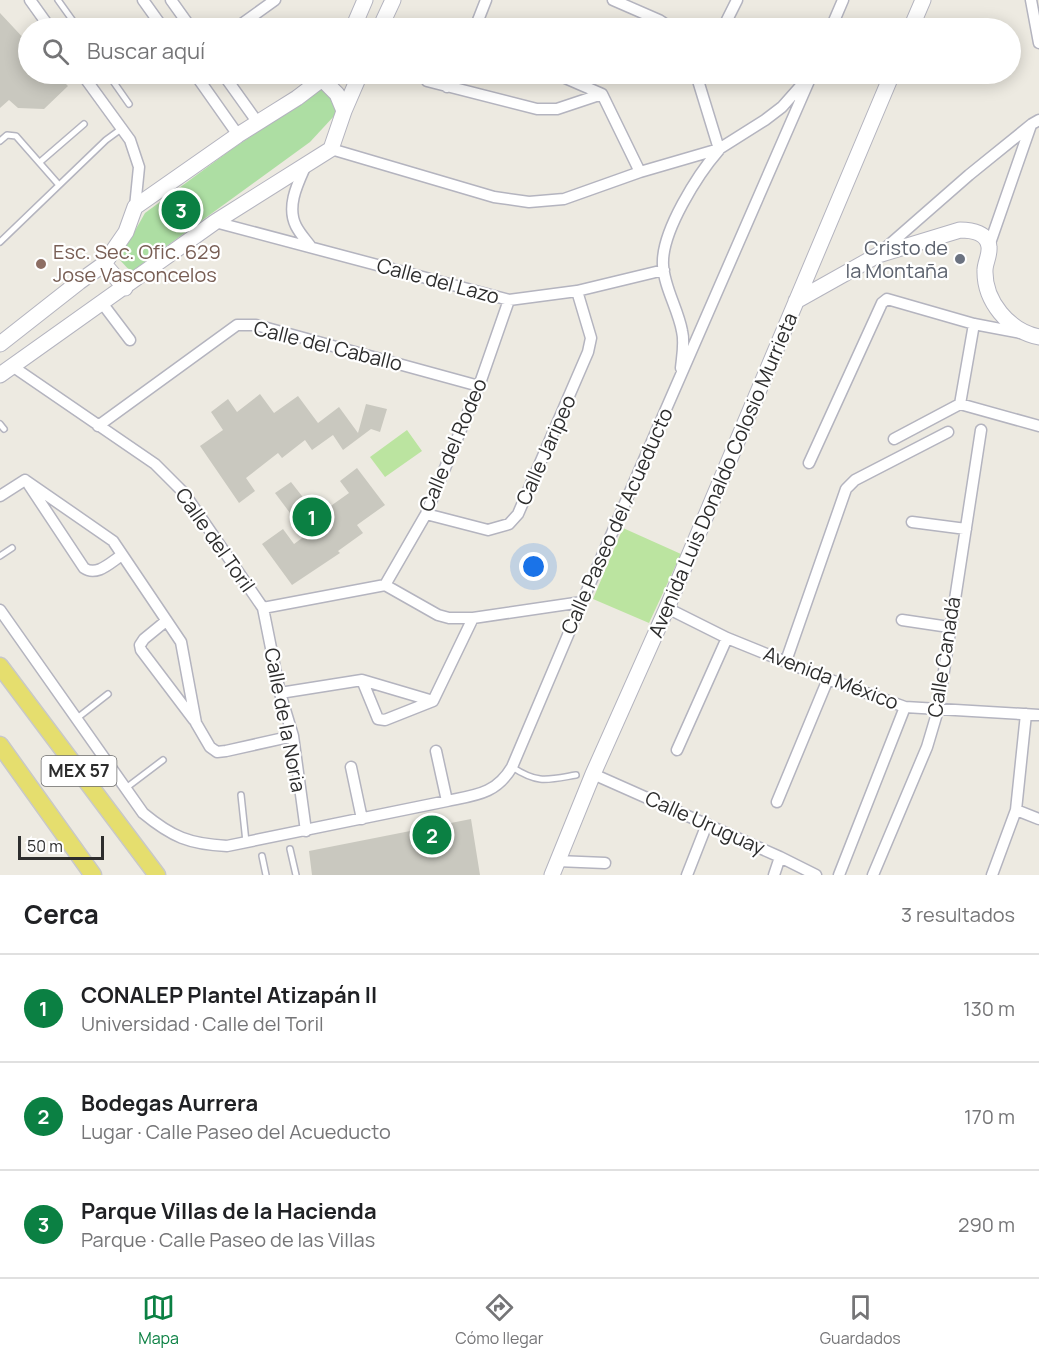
<!DOCTYPE html>
<html lang="es">
<meta charset="utf-8">
<style>
body{margin:0;font-family:Manrope,sans-serif;background:#f6f6f6;color:#202124}
.scale{position:absolute;left:18px;bottom:15px;width:86px;box-sizing:border-box;padding-left:6px;border:3px solid #2d2d2d;border-top:0;font-size:16px;line-height:21px;white-space:nowrap;color:#2d2d2d;-webkit-text-stroke:4px #fff;paint-order:stroke}
.you{position:absolute;left:534px;top:567px;width:21px;height:21px;margin:-15px;border:4px solid #fff;border-radius:50%;background:#1a73e8;box-shadow:0 0 0 9px #1a73e833}
.badge{display:grid;place-items:center;width:39px;height:39px;border-radius:50%;background:#0b8043;color:#fff;font-size:20px;font-weight:700}
.pin{position:absolute;translate:-50% -50%;border:3px solid #fff;box-shadow:0 2px 6px #0006}
.list{margin:0;padding:0;list-style:none}
h2{display:flex;justify-content:space-between;align-items:center;height:78px;margin:0;padding:0 24px;font-size:26px}
h2 small{font-size:20px;font-weight:400;color:#757577}
.list li{display:grid;grid-template-columns:39px 1fr auto;gap:18px;align-items:center;box-sizing:border-box;height:108px;padding:0 24px;border-top:2px solid #e0e0e0}
.list b{display:block;font-size:22px;white-space:nowrap}
.list p{margin:0;font-size:20px;white-space:nowrap;color:#757577}
.list em{font-size:20px;font-style:normal;color:#757577}
.icon{flex:none;width:33px;height:33px;fill:none;stroke:currentColor;stroke-width:2;stroke-linecap:round;stroke-linejoin:round}
.map{position:relative;flex:none;width:1039px;height:875px;overflow:hidden}
.search{position:absolute;background:#fff;box-shadow:0 3px 15px #0003;left:18px;right:18px;top:18px;height:66px;display:flex;align-items:center;gap:15px;box-sizing:border-box;padding:0 21px;border-radius:33px;color:#757577;font-size:22px}
.sheet{height:402px;background:#fff}
nav{display:flex;justify-content:space-around;align-items:center;box-sizing:border-box;height:84px;border-top:2px solid #e0e0e0;background:#fff;font-size:16px;color:#757577}
nav a{display:grid;justify-items:center;gap:3px}
nav .on{color:#0b8043}
.map>svg:first-child{display:block}
.green{fill:#addea3}
.pitch{fill:#bbe4a0}
.building{fill:#c9c8bf}
.lines{fill:none;stroke-linecap:round;stroke-linejoin:round}
.lane-casing{stroke:#b4b4bf;stroke-width:8}
.street-casing{stroke:#b4b4bf;stroke-width:13}
.secondary-casing{stroke:#b4b4bf;stroke-width:17}
.primary-casing{stroke:#c8c8c8;stroke-width:19}
.lane{stroke:#fff;stroke-width:5}
.street{stroke:#fff;stroke-width:10}
.secondary{stroke:#fff;stroke-width:15}
.primary{stroke:#e5de6e;stroke-width:16}
.worship-dot{fill:#6b7280;stroke:#fff;stroke-width:2}
.education-dot{fill:#8d6e63;stroke:#fff;stroke-width:2}
.labels{text-anchor:middle;stroke-width:4.5;stroke-linejoin:round;paint-order:stroke}
.shield{fill:#fff;stroke:#6c6c6c;stroke-width:1.5}
.shield-label{font-size:18px;font-weight:bold;fill:#2d2d2d}
.worship-label{font-size:20px;fill:#5b616d;stroke:#fff;text-anchor:end}
.education-label{font-size:20px;fill:#785e54;stroke:#fff;text-anchor:start}
.street-label{font-size:20px;fill:#2d2d2d;stroke:#fff}
</style>
<div class="map">
<svg width="1039" height="875" viewBox="0 0 1039 875">
<rect width="100%" height="100%" fill="#edeae1"/>
<!-- green -->
<path class="green" d="M323,88L337,104L335,115L310,142L131,272L119,259L145,213L232,149Z"/>
<!-- pitch -->
<path class="pitch" d="M407,430L422,451L385,477L370,457Z
M623,528L681,554L649,623L593,599Z"/>
<!-- building -->
<path class="building" d="M0,13L28,43V74H56L68,86L44,109L18,108L9,100L0,108Z
M260,394L274,413L298,396L318,423L339,407L358,433L366,404L387,409L380,432L371,429L343,450L333,435L312,450L305,440L282,458L278,453L246,478L255,491L239,503L200,446L223,430L211,412L228,399L237,412Z
M357,468L385,505L357,525L363,533L338,551L340,553L292,585L262,544L283,529L294,544L324,522L318,515L349,493L340,481Z
M291,482L309,505L293,517L275,493Z
M471,819L480,875H312L309,851Z"/>
<g class="lines">
<!-- lane casing -->
<g class="lane-casing">
<path id="lane" d="M58,0L78,28
M108,74L129,104
M0,141L7,135L16,136L59,185
M40,162L84,124
M0,242L106,140L121,129
M0,424L4,429
M0,556L12,548
M76,719L108,694
M512,767C538,784 547,780 576,775
M126,788L163,760
M241,795L246,842
M290,849L296,875
M262,856L266,875"/>
</g>
<!-- street casing -->
<g class="street-casing">
<path id="street" d="M30,0L50,28
M143,0L163,28
M171,0L191,28
M613,0L659,20L671,28
M1031,0L1039,43
M236,28L275,0
M475,28L486,0
M723,28L737,0
M831,28L843,0
M82,74L130,140L139,167L135,207
M195,74L238,135
M223,74L258,123
M556,74L602,94L640,172
M696,74L719,149
M427,81L537,109H557L602,94
M447,87L454,74
M331,149L494,197L529,202L564,199L640,172L719,149L765,120L782,107L805,81
M306,165C298,183 286,206 296,226C300,234 306,240 311,247
M215,222L509,300L577,291L664,270
M989,246L1031,125
M881,252L969,175L1032,124L1039,120
M102,303L130,340
M12,366L155,464L184,493L263,608L280,693L293,736L306,831
M681,368C682,357 685,343 682,331C678,309 664,287 663,265C661,232 698,174 719,150
M960,404L974,324
M98,426L237,325H256L479,386
M894,439L960,404L1039,426
M809,463L882,303L887,299L974,324L1021,333
M25,480L113,541L181,642L196,723L210,747L217,752L226,751L293,736
M29,485L84,568C97,577 111,562 122,555
M0,496L25,480
M426,514L488,530L509,524L518,514L588,352L591,338L577,291
M912,522L966,529
M385,585L426,514L479,386L509,300
M263,608L385,585L438,615L449,618H473L582,602
M667,608L727,638L828,679L905,707L1039,715
M0,610L143,813C172,837 189,844 227,846L447,801C476,795 496,794 512,767L582,602L812,74
M902,620L949,627
M166,621L144,639L140,645L141,650L194,720
M786,661L846,489L855,480L948,432
M362,680L378,719L385,720L433,701L473,618
M280,693L362,680L433,701
M677,750L727,638
M436,751L447,801
M351,767L362,819
M593,774L780,857L816,875
M777,802L828,679
M1016,810L1039,819
M557,861L605,863
M687,875L707,824
M774,875L780,857
M839,875L905,707
M873,875L927,747L938,710L981,430
M992,875L1016,810L1026,714"/>
</g>
<!-- secondary casing -->
<g class="secondary-casing">
<path id="secondary" d="M353,28L365,0
M380,28L393,0
M911,28L923,0
M322,79L337,94L344,111
M104,264L125,288
M796,301L878,255L960,230C972,230 988,233 989,247C990,255 985,263 985,270C984,301 1009,331 1039,337
M0,344L79,282L104,264L126,232L135,207L238,135L297,98L322,79L327,74
M0,375L215,222L331,149L344,111L360,74
M552,875L593,774L667,608L892,74"/>
</g>
<!-- primary casing -->
<g class="primary-casing">
<path id="primary" d="M0,666L157,875
M0,745L93,875"/>
</g>
<!-- lane -->
<use href="#lane" class="lane"/>
<!-- street -->
<use href="#street" class="street"/>
<!-- secondary -->
<use href="#secondary" class="secondary"/>
<!-- primary -->
<use href="#primary" class="primary"/>
</g>
<!-- markers -->
<circle class="worship-dot" cx="960" cy="259" r="6"/>
<circle class="education-dot" cx="41" cy="264" r="6"/>
<g class="labels">
<!-- shield labels -->
<rect class="shield" x="41.5" y="756" width="75" height="30" rx="4.5"/>
<g class="shield-label">
<text x="79" y="777">MEX 57</text>
</g>
<!-- worship labels -->
<g class="worship-label">
<text x="948" y="255">Cristo de<tspan x="948" dy="23">la Montaña</tspan></text>
</g>
<!-- education labels -->
<g class="education-label">
<text x="53" y="259">Esc. Sec. Ofic. 629<tspan x="53" dy="23">Jose Vasconcelos</tspan></text>
</g>
<!-- street labels -->
<g class="street-label">
<text transform="translate(438 281) rotate(15)" y="7">Calle del Lazo</text>
<text transform="translate(328 346) rotate(14)" y="7">Calle del Caballo</text>
<text transform="translate(453 445) rotate(-67)" y="7">Calle del Rodeo</text>
<text transform="translate(546 450) rotate(-66)" y="7">Calle Jaripeo</text>
<text transform="translate(723 475) rotate(-67)" y="7">Avenida Luis Donaldo Colosio Murrieta</text>
<text transform="translate(617 521) rotate(-66)" y="7">Calle Paseo del Acueducto</text>
<text transform="translate(215 540) rotate(55)" y="7">Calle del Toril</text>
<text transform="translate(944 657) rotate(-81)" y="7">Calle Canadá</text>
<text transform="translate(831 678) rotate(21)" y="7">Avenida México</text>
<text transform="translate(285 720) rotate(79)" y="7">Calle de la Noria</text>
<text transform="translate(705 823) rotate(24)" y="7">Calle Uruguay</text>
</g>
</g>
</svg>
<div class="scale">50 m</div>
<div class="you"></div>
<div class="pin badge" style="left:312px;top:517px">1</div>
<div class="pin badge" style="left:432px;top:835px">2</div>
<div class="pin badge" style="left:181px;top:210px">3</div>
<div class="search"><svg class="icon" aria-label="search" viewBox="0 0 24 24"><circle cx="10" cy="10" r="6"/><path d="M15 15l6 6"/></svg>Buscar aquí</div>
</div>
<section class="sheet">
<h2>Cerca<small>3 resultados</small></h2>
<ul class="list">
<li><span class="badge">1</span><div><b>CONALEP Plantel Atizapán II</b><p>Universidad · Calle del Toril</p></div><em>130 m</em></li>
<li><span class="badge">2</span><div><b>Bodegas Aurrera</b><p>Lugar · Calle Paseo del Acueducto</p></div><em>170 m</em></li>
<li><span class="badge">3</span><div><b>Parque Villas de la Hacienda</b><p>Parque · Calle Paseo de las Villas</p></div><em>290 m</em></li>
</ul>
</section>
<nav>
<a class="on"><svg class="icon" aria-label="map" viewBox="0 0 24 24"><path d="M3 6l6-2 6 2 6-2v14l-6 2-6-2-6 2zM9 4v14M15 6v14"/></svg>Mapa</a>
<a><svg class="icon" aria-label="directions" viewBox="0 0 24 24"><path d="M12 3l9 9-9 9-9-9zM9 14v-3h6M13 9l2 2-2 2"/></svg>Cómo llegar</a>
<a><svg class="icon" aria-label="saved" viewBox="0 0 24 24"><path d="M7 4h10v16l-5-4-5 4z"/></svg>Guardados</a>
</nav>
